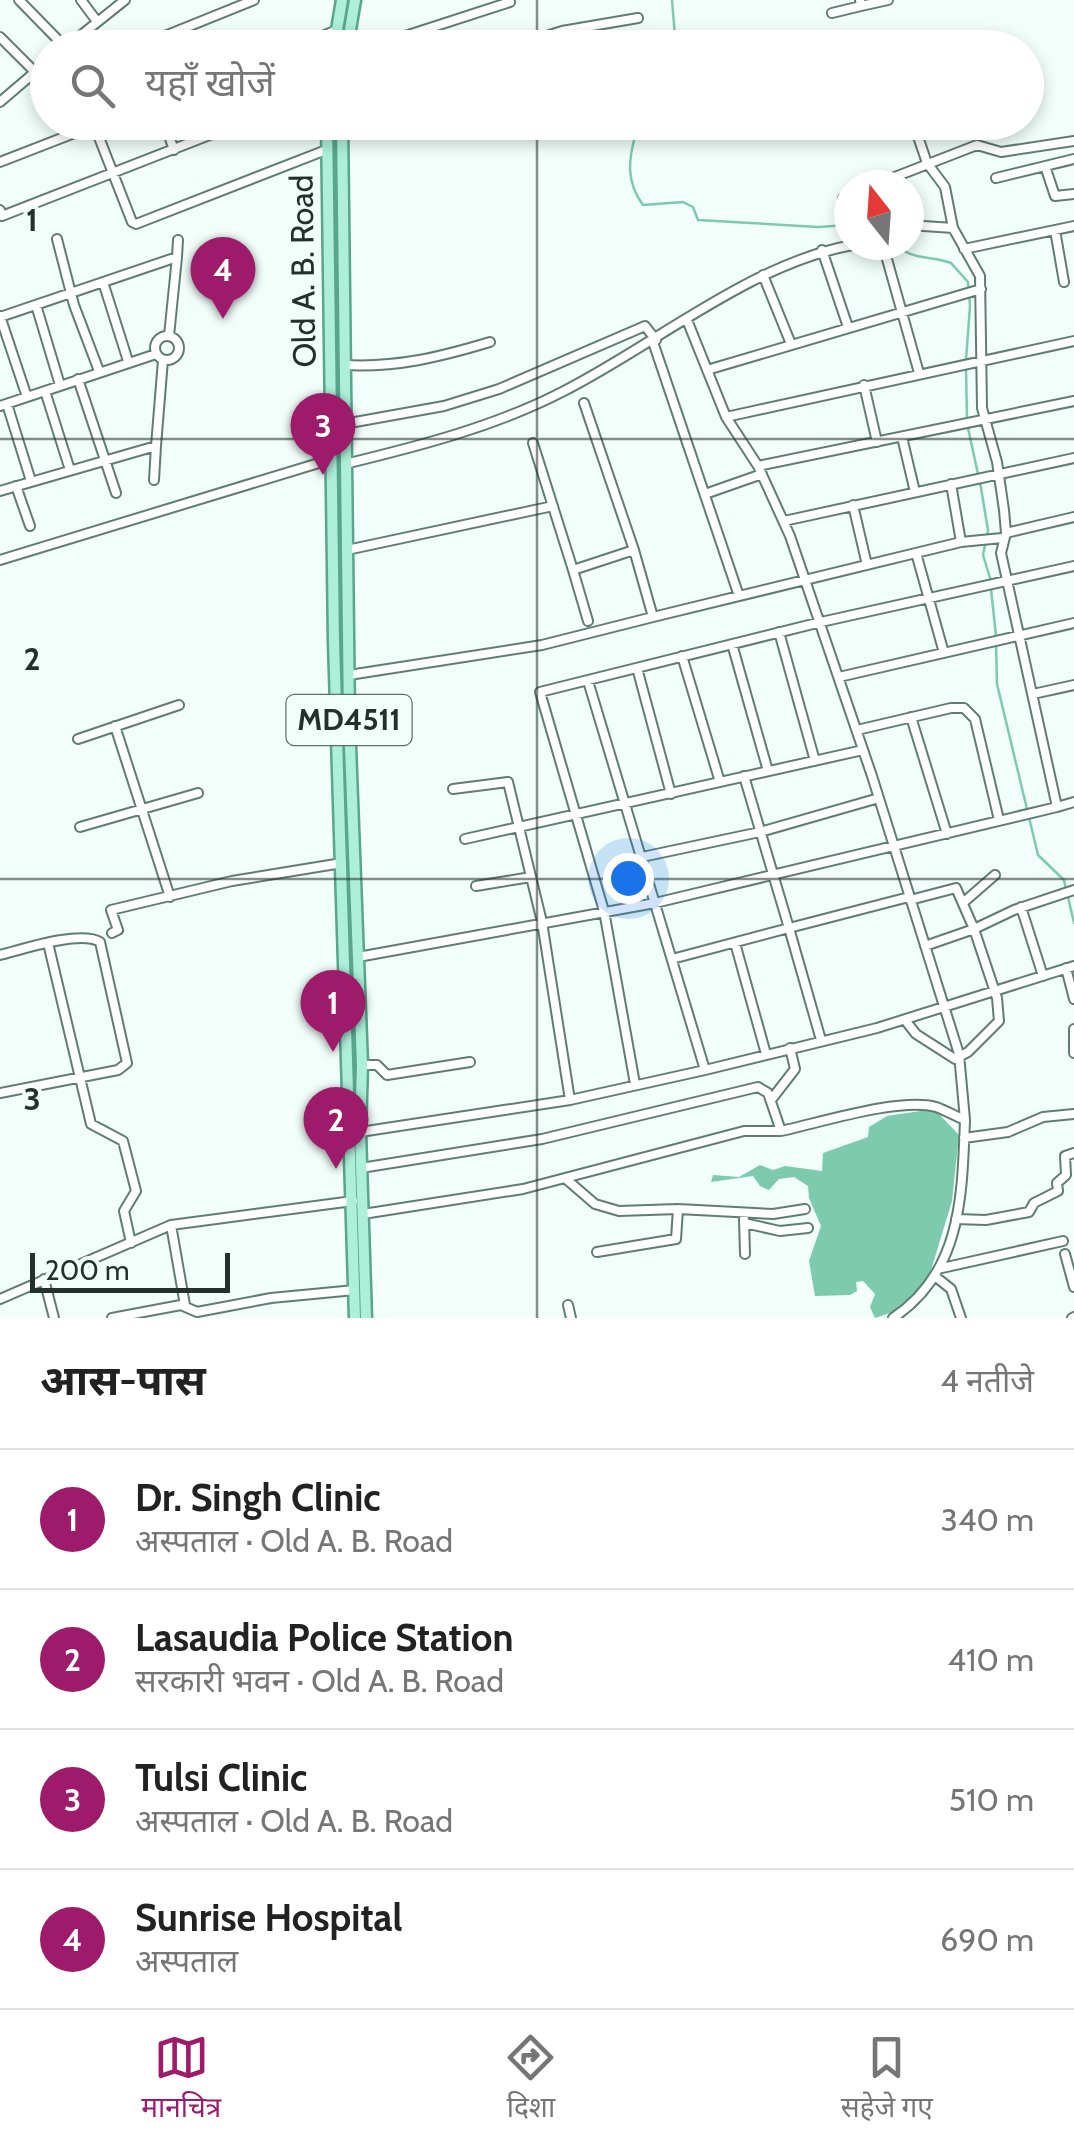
<!DOCTYPE html>
<html lang="hi">
<meta charset="utf-8">
<style>
body{margin:0;font-family:Cabin,"Noto Sans Devanagari",sans-serif;background:#f6f6f6;color:#222}
.compass{position:absolute;left:834px;top:170px;width:90px;height:90px;border-radius:50%;background:#fff;box-shadow:0 5px 15px #0003;rotate:343deg}
.scale{position:absolute;left:30px;bottom:25px;width:200px;box-sizing:border-box;padding-left:10px;border:5px solid #23302b;border-top:0;font-size:28px;line-height:35px;white-space:nowrap;color:#23302b;-webkit-text-stroke:8px #f1fef9;paint-order:stroke}
.you{position:absolute;left:628px;top:878px;width:35px;height:35px;margin:-25px;border:8px solid #fff;border-radius:50%;background:#1a73e8;box-shadow:0 0 0 15px #1a73e833}
.badge{display:grid;place-items:center;width:65px;height:65px;border-radius:50%;background:#9e1a6b;color:#fff;font-size:32px;font-weight:700}
.pin{position:absolute;translate:-50% -82px;filter:drop-shadow(0 2px 5px #0008)}
.pin::after{content:'';position:absolute;top:52px;width:35px;height:30px;background:inherit;clip-path:polygon(0 0,100% 0,50% 100%)}
.list{margin:0;padding:0;list-style:none}
h2{display:flex;justify-content:space-between;align-items:center;height:130px;margin:0;padding:0 40px;font-size:42px}
h2 small{font-size:32px;font-weight:400;color:#767676}
.list li{display:grid;grid-template-columns:65px 1fr auto;gap:30px;align-items:center;box-sizing:border-box;height:140px;padding:0 40px;border-top:2px solid #e0e0e0}
.list b{display:block;font-size:38px;white-space:nowrap}
.list p{margin:0;font-size:32px;white-space:nowrap;color:#767676}
.list em{font-size:32px;font-style:normal;color:#767676}
.icon{flex:none;width:55px;height:55px;fill:none;stroke:currentColor;stroke-width:2;stroke-linecap:round;stroke-linejoin:round}
.map{position:relative;flex:none;width:1074px;height:1318px;overflow:hidden}
.search{position:absolute;background:#fff;box-shadow:0 5px 15px #0003;left:30px;right:30px;top:30px;height:110px;display:flex;align-items:center;gap:25px;box-sizing:border-box;padding:0 35px;border-radius:55px;color:#767676;font-size:38px}
.sheet{height:690px;background:#fff}
nav{display:flex;justify-content:space-around;align-items:center;box-sizing:border-box;height:140px;border-top:2px solid #e0e0e0;background:#fff;font-size:28px;color:#767676}
nav a{display:grid;justify-items:center;gap:5px}
nav .on{color:#9e1a6b}
.map>svg:first-child{display:block}
.water{fill:#7dcaaf}
.lines{fill:none;stroke-linecap:round;stroke-linejoin:round}
.stream{stroke:#7dcaaf;stroke-width:2.5}
.minor-casing{stroke:#607d72;stroke-width:12}
.major-casing{stroke:#59a68c;stroke-width:15}
.minor{stroke:#fff;stroke-width:8}
.major{stroke:#adefd9;stroke-width:10}
.grid{fill:none;stroke:#23302b;stroke-width:2.5;stroke-opacity:0.55}
.labels{text-anchor:middle;stroke-width:8;stroke-linejoin:round;paint-order:stroke}
.shield{fill:#f1fef9;stroke:#616e69;stroke-width:2.5}
.shield-label{font-size:30px;font-weight:bold;fill:#23302b}
.street-label{font-size:32px;fill:#23302b;stroke:#f1fef9}
.grid-label{font-size:32px;text-anchor:middle;font-weight:bold;fill:#23302b;stroke:#f1fef9;stroke-width:8;stroke-linejoin:round;paint-order:stroke}
</style>
<div class="map">
<svg width="1074" height="1318" viewBox="0 0 1074 1318">
<rect width="100%" height="100%" fill="#f1fef9"/>
<!-- water -->
<path class="water" d="M934,1109L959,1135L952,1201L925,1290L896,1311L875,1318L870,1307L875,1294L863,1281L856,1282L857,1291L850,1295L815,1296L809,1261L821,1226L809,1198L808,1186L794,1177L779,1179L769,1190L760,1186L753,1176L711,1182L713,1175L739,1177L760,1165L773,1170L785,1166L822,1171L823,1153L868,1137L869,1127L887,1116Z"/>
<g class="lines">
<!-- stream -->
<path class="stream" d="M672,0L676,48
M627,122L636,133C628,160 626,182 643,205L683,202L693,207L698,220L818,227L849,225
M896,245C912,260 931,256 951,263L968,282L970,306L966,360
M966,368L967,420
M968,428L978,474
M980,482L988,530L983,555L991,581
M991,589L996,636
M996,644L997,684L1038,855L1064,880L1066,890
M1068,897L1074,923"/>
<!-- minor casing -->
<g class="minor-casing">
<path id="minor" d="M19,0L65,47
M81,0L96,20
M860,0L861,6L888,0
M832,13L861,6
M0,37L35,72
M886,47V48
M65,48L125,0
M135,48L254,0
M292,48L337,30
M368,48L510,2
M509,48L562,31L638,18
M0,102L48,61
M93,122L132,222L136,224L326,150
M164,122L174,150
M913,122L927,163L945,187L953,228
M0,162L103,122
M1045,166L1055,196L1074,194
M996,178L1074,159
M874,185L977,145L1001,152L1074,141
M843,198L849,195
M0,210L2,216L243,122
M1055,230L1064,282
M57,239L74,305L99,371
M883,245L919,373
M964,249L1074,226
M822,250L848,327
M177,257L178,240
M763,275L791,344
M103,282L128,361
M36,305L60,385
M0,316L27,397
M0,317L177,257L169,336
M687,320L726,417L758,466L790,536L872,776L959,1054L965,1120
M155 348a12 12 0 1 1 24 0a12 12 0 1 1-24 0Z
M653,342L739,596
M344,365C396,368 440,357 490,342
M707,370L981,289
M78,379L116,493
M864,385L877,442
M45,391L70,470
M584,403L634,550
M7,404L31,481
M0,406L156,354
M726,417L1074,341
M344,424L444,406L499,389L645,326L656,340
M902,437L915,492
M533,443L573,570
M345,464C419,446 494,427 562,392C655,345 751,263 853,245
M758,466L1074,401
M154,480L156,446
M16,486L30,526
M0,491L156,446L163,360
M705,494L762,474
M853,505L867,565
M784,521L1074,458
M1006,533L1074,517
M961,542L1002,538
M347,550L553,506
M916,553L944,653
M0,560L332,459
M653,617L961,542L951,484
M779,632L815,761
M732,644L768,771
M682,656L720,782
M637,668L671,794
M349,675L542,645L653,617L634,550L573,570L588,621
M839,677L1074,623
M588,681L705,1070
M1033,694L1074,685
M911,717L947,834
M115,726L170,897
M857,730L951,708H964L975,719L999,820
M78,739L179,705
M453,789L508,782L542,922L570,1100
M1057,807L1074,802
M80,827L198,793
M465,839L863,750
M642,857L760,832L879,798
M476,886L531,877
M910,900L956,888L974,929L1014,910L1074,890
M964,902L995,875
M1021,907L1043,976
M112,933L118,930L111,910L232,881L342,863
M48,943L91,1124L123,1141L136,1191L124,1211L131,1243
M735,943L766,1054
M0,955C23,949 81,930 100,942L127,1063L118,1070L0,1093
M358,957L655,903L1057,807L1001,553L1006,533L1004,510L997,462L982,408L980,276L953,228L909,225
M672,959L789,928L744,776
M1066,968L1074,999
M905,1020L916,1034L955,1059L968,1052L999,1021L997,998L974,929L925,946
M1074,1029V1053
M821,1040L789,928L909,897
M362,1065H377L387,1075L470,1062
M635,1084L604,911L540,692L821,622L1074,566
M771,1100L795,1069L790,1048
M360,1132L570,1100L705,1070L877,1028L1074,966
M964,1138L1008,1132L1043,1117L1074,1114
M361,1168L542,1139L758,1087L768,1093L781,1131C819,1123 900,1097 936,1107C945,1110 955,1116 965,1120C962,1196 962,1272 893,1318
M566,1179L595,1204L619,1211L678,1209L773,1214L805,1209
M363,1214L523,1189L744,1131H781
M744,1219L745,1254
M956,1219L986,1220L1029,1212L1034,1203L1058,1191L1057,1183L1066,1175L1065,1156L1074,1153
M744,1223L780,1231L808,1228
M171,1225L185,1305
M597,1252L676,1239L678,1209
M1065,1254L1074,1287
M942,1268L1063,1241
M936,1277L951,1289L961,1318
M44,1279L54,1318
M0,1299L171,1225L353,1201
M568,1305L571,1318
M112,1318L181,1305L197,1312L271,1298L355,1290
M1072,1318L1074,1317"/>
</g>
<!-- major casing -->
<g class="major-casing">
<path id="major" d="M334,48L342,0
M347,48L355,0
M327,122L334,642L355,1318
M342,122L349,719L362,1065L360,1132L366,1318"/>
</g>
<!-- minor -->
<use href="#minor" class="minor"/>
<!-- major -->
<use href="#major" class="major"/>
</g>
<!-- grid -->
<path class="grid" d="M537,0V48M537,122V1318M0,439H1074M0,879H1074"/>
<g class="labels">
<!-- shield labels -->
<rect class="shield" x="286.5" y="695" width="125" height="50" rx="8"/>
<g class="shield-label">
<text x="349" y="730">MD4511</text>
</g>
<!-- street labels -->
<g class="street-label">
<text transform="translate(303 271) rotate(-91)" y="11">Old A. B. Road</text>
</g>
</g>
<g class="grid-label">
<text x="32" y="231">1</text>
<text x="32" y="670">2</text>
<text x="32" y="1110">3</text>
</g>
</svg>
<svg class="compass" viewBox="-18 -18 36 36"><path d="M0-13l5 13h-10z" fill="#e53935"/><path d="M0 13l5-13h-10z" fill="#767676"/></svg>
<div class="scale">200 m</div>
<div class="you"></div>
<div class="pin badge" style="left:333px;top:1052px">1</div>
<div class="pin badge" style="left:336px;top:1169px">2</div>
<div class="pin badge" style="left:323px;top:475px">3</div>
<div class="pin badge" style="left:223px;top:319px">4</div>
<div class="search"><svg class="icon" aria-label="search" viewBox="0 0 24 24"><circle cx="10" cy="10" r="6"/><path d="M15 15l6 6"/></svg>यहाँ खोजें</div>
</div>
<section class="sheet">
<h2>आस-पास<small>4 नतीजे</small></h2>
<ul class="list">
<li><span class="badge">1</span><div><b>Dr. Singh Clinic</b><p>अस्पताल · Old A. B. Road</p></div><em>340 m</em></li>
<li><span class="badge">2</span><div><b>Lasaudia Police Station</b><p>सरकारी भवन · Old A. B. Road</p></div><em>410 m</em></li>
<li><span class="badge">3</span><div><b>Tulsi Clinic</b><p>अस्पताल · Old A. B. Road</p></div><em>510 m</em></li>
<li><span class="badge">4</span><div><b>Sunrise Hospital</b><p>अस्पताल</p></div><em>690 m</em></li>
</ul>
</section>
<nav>
<a class="on"><svg class="icon" aria-label="map" viewBox="0 0 24 24"><path d="M3 6l6-2 6 2 6-2v14l-6 2-6-2-6 2zM9 4v14M15 6v14"/></svg>मानचित्र</a>
<a><svg class="icon" aria-label="directions" viewBox="0 0 24 24"><path d="M12 3l9 9-9 9-9-9zM9 14v-3h6M13 9l2 2-2 2"/></svg>दिशा</a>
<a><svg class="icon" aria-label="saved" viewBox="0 0 24 24"><path d="M7 4h10v16l-5-4-5 4z"/></svg>सहेजे गए</a>
</nav>
